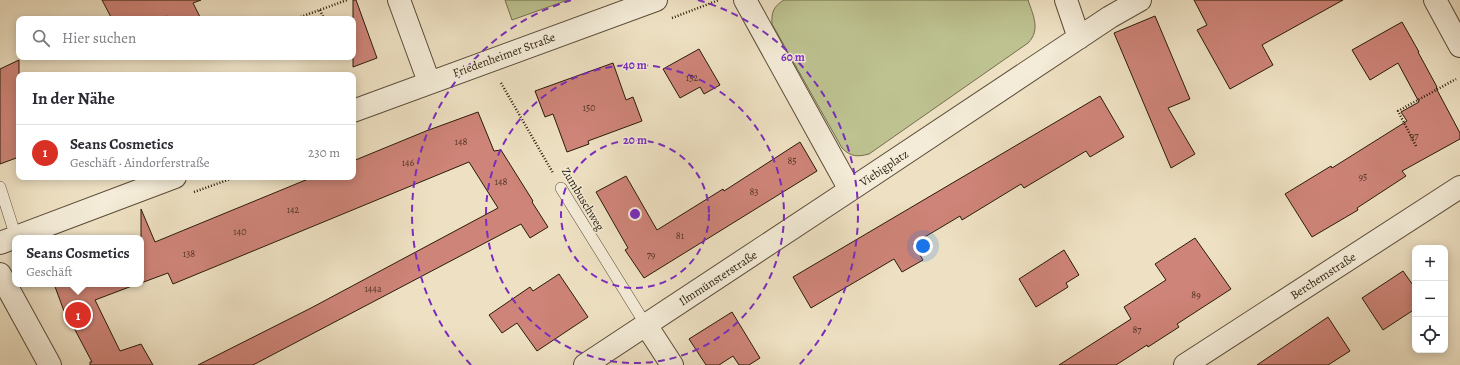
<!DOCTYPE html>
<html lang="de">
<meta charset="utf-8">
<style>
body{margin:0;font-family:Alegreya,serif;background:#f7f7f7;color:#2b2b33}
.controls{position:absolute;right:12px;bottom:12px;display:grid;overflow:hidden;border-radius:8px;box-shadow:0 2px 10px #0003}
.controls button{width:36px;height:36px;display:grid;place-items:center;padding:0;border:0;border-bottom:1px solid #e1e1e2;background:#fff;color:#2b2b33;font:20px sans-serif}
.you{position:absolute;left:923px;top:246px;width:14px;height:14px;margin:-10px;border:3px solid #fff;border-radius:50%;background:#1a73e8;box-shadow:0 0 0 6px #1a73e833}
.badge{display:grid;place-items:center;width:26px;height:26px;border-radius:50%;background:#d93025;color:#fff;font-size:13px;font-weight:700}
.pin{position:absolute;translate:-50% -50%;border:2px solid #fff;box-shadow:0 1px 4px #0006}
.popup{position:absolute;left:12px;top:235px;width:132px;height:52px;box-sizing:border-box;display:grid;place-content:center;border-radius:8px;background:#fff;filter:drop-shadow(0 1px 3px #0005);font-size:13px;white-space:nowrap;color:#7c7c81}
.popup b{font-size:15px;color:#2b2b33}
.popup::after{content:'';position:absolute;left:50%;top:100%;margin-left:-8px;border:8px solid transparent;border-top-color:#fff}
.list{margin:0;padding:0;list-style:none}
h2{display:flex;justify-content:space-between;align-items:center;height:52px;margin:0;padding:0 16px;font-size:17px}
h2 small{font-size:13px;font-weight:400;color:#7c7c81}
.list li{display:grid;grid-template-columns:26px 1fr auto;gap:12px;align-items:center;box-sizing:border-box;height:56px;padding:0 16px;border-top:1px solid #e1e1e2}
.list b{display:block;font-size:15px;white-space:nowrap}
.list p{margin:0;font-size:13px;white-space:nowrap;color:#7c7c81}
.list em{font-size:13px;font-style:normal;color:#7c7c81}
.icon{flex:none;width:22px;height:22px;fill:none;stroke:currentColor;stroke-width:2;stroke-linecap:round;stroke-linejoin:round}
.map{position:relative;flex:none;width:1460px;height:365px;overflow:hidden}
.search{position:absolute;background:#fff;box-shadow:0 2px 10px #0003;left:16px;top:16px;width:340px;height:44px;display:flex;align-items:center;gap:10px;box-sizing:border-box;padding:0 14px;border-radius:8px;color:#7c7c81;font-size:15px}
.panel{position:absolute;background:#fff;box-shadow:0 2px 10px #0003;left:16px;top:72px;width:340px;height:108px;border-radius:8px}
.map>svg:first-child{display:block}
.green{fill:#bdc290;stroke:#736e4d}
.building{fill:#ce8478;stroke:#291b0a}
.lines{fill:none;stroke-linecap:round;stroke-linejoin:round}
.service-casing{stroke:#5a4c38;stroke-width:12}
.minor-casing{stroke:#5a4c38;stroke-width:24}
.path{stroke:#291b0a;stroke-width:2.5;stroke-dasharray:1 2;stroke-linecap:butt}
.service{stroke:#f4ecd8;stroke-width:11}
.minor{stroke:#f4ecd8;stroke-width:22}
.ring{fill:none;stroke:#7b2cbf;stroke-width:2;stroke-dasharray:7 5}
.labels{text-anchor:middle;stroke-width:3;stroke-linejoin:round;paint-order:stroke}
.number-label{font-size:10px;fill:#523526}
.street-label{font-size:12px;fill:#291b0a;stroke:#f4ecd8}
.centre{fill:#7b2cbf;stroke:#f4ecd8;stroke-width:2}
.ring-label{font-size:12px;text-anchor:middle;font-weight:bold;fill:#7b2cbf;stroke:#f4ecd8;stroke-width:3;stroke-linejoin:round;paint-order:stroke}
</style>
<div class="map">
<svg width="1460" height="365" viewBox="0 0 1460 365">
<rect width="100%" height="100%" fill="#eee1c3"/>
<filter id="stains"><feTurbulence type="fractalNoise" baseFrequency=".005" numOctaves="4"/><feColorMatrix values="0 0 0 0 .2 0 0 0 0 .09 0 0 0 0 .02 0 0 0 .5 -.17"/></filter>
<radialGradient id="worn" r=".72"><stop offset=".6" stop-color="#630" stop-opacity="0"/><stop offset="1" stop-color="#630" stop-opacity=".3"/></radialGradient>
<!-- green -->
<path class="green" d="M505,0H568L512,20Z
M784,0H1028C1033,15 1041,30 1028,43L869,154C857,157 851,157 842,148L772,24C771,12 774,6 784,0Z"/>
<!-- building -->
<path class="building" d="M102,0H201L193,3L201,19H168L167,16L159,19H112Z
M353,0H356L377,58L353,67Z
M1194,0H1343L1262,45L1273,65L1230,89L1197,30L1207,25Z
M1155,16L1190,99L1168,108L1195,154L1171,168L1114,33Z
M1402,22L1419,52H1418L1437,87L1436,88L1460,133V139L1402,171L1406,176L1357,208L1358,210L1312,237L1285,194L1331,166L1332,168L1407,121L1401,112L1419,102L1398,63L1370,80L1352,50Z
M699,49L720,85L704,94L700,87L680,98L663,69Z
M19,60V157L0,164V69Z
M613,63L626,100L633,97L642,121L588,141L589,144L567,152L553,114L545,117L535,91Z
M1100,96L1124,137L1090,157L1086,151L1024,188L1021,184L962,220L960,216L913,244L923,260L902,272L894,259L811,308L793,277Z
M478,112L494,151L501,150L533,201L532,202L548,227L530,238L521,224L253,365H198L311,308L498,208L469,162L173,284L168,273L141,283V209L155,242L313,177H353V161L426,131Z
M800,142L817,171L644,278L625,250L628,248L596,192L626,176L657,230L723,189L724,191Z
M1195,238L1231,289L1177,324L1179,327L1148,347L1147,345L1116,365H1059L1131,319L1124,307L1166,280L1155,264Z
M1064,250L1079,275L1066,283L1068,287L1036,307L1019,279Z
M1403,271L1415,288V309L1383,330L1362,298Z
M559,274L588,317L537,351L517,323L502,333L489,315L530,287L533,291Z
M54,284H131L132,286L95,300L120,351L141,344L153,365H90V362H92L65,311H64Z
M732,312L760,358L749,365H739L733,356L719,365H706L689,339Z
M1328,317L1350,351L1328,365H1257Z"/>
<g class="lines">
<!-- service casing -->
<g class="service-casing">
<path id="service" d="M0,187L16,237
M561,188L646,325"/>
</g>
<!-- minor casing -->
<g class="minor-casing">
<path id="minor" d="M399,0L429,82
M745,0L850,190L1110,17L1140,0
M1066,0L1079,38
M1435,0L1460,46
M353,111L656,0
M0,243L175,177
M0,274L50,365
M646,325L672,365
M585,365L850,190
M1185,365L1460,187"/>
</g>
<!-- path -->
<path class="path" d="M320,10L324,19
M672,18L719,0
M295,19L347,0
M501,83L553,173
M1416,146L1398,111L1456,79
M194,192L236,177"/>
<!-- service -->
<use href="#service" class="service"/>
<!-- minor -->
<use href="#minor" class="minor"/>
</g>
<!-- distance rings -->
<g class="ring">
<circle cx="635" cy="214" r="74"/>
<circle cx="635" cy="214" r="149"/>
<path d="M471 365A223 223 0 0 1 572 0M698 0A223 223 0 0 1 799 365"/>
</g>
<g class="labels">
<!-- number labels -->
<g class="number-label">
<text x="692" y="81">152</text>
<text x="589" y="111">150</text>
<text x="1414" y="139">97</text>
<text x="461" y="145">148</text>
<text x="792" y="164">85</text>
<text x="408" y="166">146</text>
<text x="1363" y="180">95</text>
<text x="501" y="185">148</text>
<text x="754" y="195">83</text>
<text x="293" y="213">142</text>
<text x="240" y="235">140</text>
<text x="680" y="239">81</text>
<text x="189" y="257">138</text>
<text x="651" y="258">79</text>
<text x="373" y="292">144a</text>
<text x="1196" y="298">89</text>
<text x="1137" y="333">87</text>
</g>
<!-- street labels -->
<g class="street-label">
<text transform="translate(504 55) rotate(-20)" y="4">Friedenheimer Straße</text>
<text transform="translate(884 168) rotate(-34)" y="4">Viebigplatz</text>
<text transform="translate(583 199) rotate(59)" y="4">Zumbuschweg</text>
<text transform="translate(1323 276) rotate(-33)" y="4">Berchemstraße</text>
<text transform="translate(718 278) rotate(-33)" y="4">Ilmmünsterstraße</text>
</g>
</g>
<circle cx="635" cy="214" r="6" class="centre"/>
<g class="ring-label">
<text x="793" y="61">60 m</text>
<text x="635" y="69">40 m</text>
<text x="635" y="144">20 m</text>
</g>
<rect width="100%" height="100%" filter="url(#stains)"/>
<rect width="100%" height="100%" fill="url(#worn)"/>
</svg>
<div class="controls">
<button>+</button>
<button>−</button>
<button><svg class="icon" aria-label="locate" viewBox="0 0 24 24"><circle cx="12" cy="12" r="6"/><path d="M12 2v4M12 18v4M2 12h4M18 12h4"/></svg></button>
</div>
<div class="you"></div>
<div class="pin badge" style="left:78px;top:315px">1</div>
<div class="popup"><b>Seans Cosmetics</b>Geschäft</div>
<div class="search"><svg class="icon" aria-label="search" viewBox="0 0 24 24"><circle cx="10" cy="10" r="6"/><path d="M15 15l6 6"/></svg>Hier suchen</div>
<section class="panel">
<h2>In der Nähe<small></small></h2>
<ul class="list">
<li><span class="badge">1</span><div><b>Seans Cosmetics</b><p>Geschäft · Aindorferstraße</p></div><em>230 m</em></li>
</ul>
</section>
</div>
